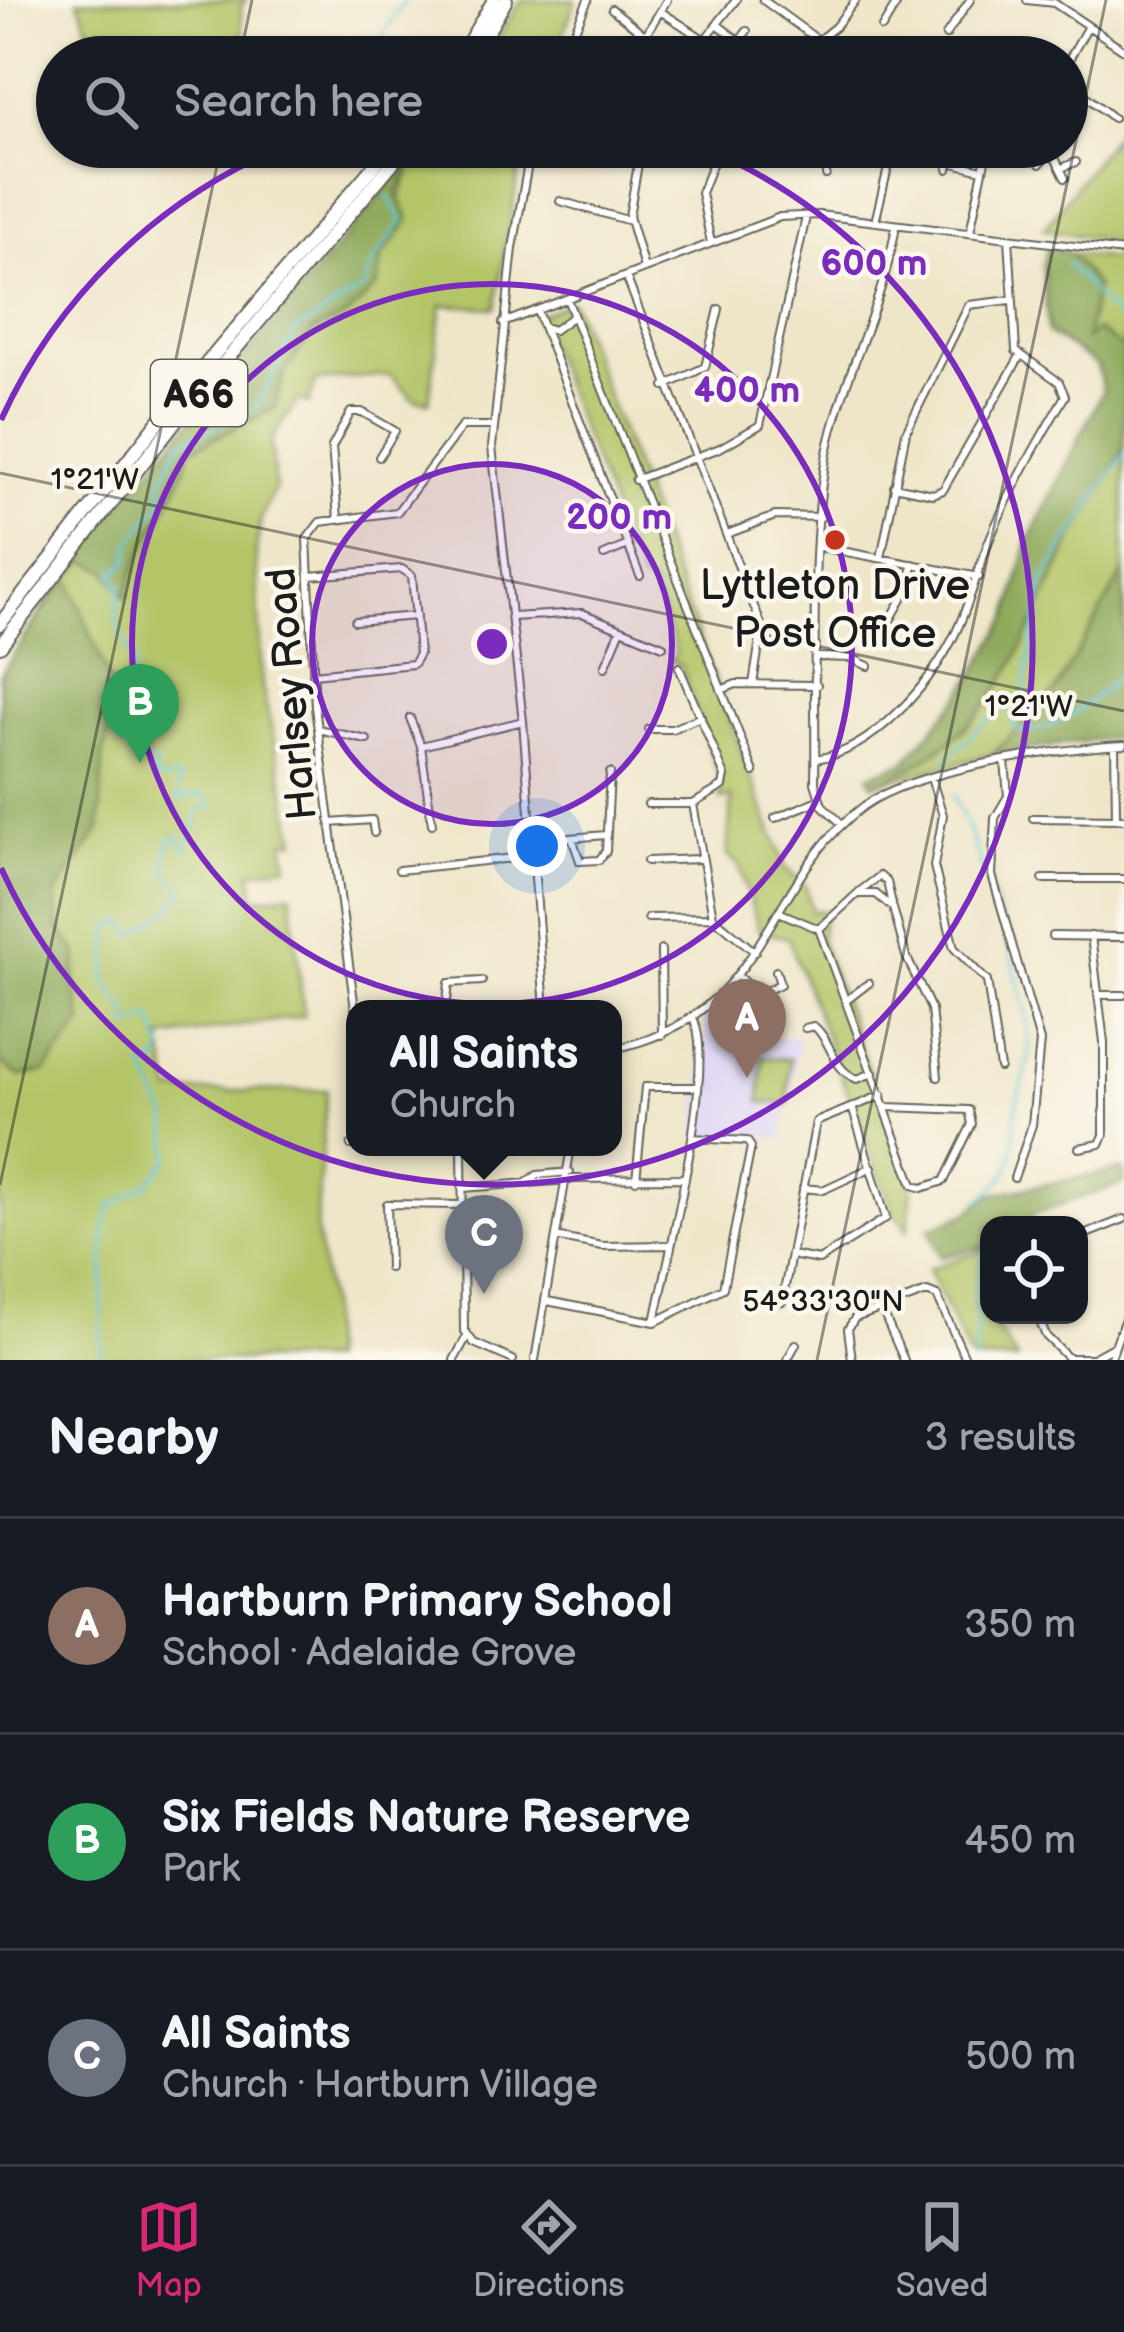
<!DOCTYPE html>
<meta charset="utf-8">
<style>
body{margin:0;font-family:"Balsamiq Sans",sans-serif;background:#20242c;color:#f1f3f6}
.controls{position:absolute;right:36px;bottom:36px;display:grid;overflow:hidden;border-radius:24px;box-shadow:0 3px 9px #0004}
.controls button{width:108px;height:108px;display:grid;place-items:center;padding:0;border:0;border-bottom:3px solid #363941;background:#171b24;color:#f1f3f6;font:60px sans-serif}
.you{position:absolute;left:537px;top:846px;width:42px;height:42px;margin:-30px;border:9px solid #fff;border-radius:50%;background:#1a73e8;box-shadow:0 0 0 18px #1a73e833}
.badge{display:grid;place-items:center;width:78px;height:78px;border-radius:50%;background:#db2777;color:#fff;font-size:39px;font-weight:700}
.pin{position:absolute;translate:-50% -99px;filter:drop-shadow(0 3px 6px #0008)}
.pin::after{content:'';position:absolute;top:63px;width:42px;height:36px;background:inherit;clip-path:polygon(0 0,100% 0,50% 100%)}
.popup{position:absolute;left:346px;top:1000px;width:276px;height:156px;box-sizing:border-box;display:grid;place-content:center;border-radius:24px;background:#171b24;filter:drop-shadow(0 3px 9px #0005);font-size:39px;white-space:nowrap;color:#9ea1a6}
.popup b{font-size:45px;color:#f1f3f6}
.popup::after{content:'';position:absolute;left:50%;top:100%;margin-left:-24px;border:24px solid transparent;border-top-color:#171b24}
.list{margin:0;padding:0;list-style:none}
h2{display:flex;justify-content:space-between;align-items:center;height:156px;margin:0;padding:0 48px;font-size:51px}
h2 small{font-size:39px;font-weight:400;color:#9ea1a6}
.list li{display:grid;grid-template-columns:78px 1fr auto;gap:36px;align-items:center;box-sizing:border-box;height:216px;padding:0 48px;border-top:3px solid #363941}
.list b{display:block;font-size:45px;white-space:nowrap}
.list p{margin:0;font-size:39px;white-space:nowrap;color:#9ea1a6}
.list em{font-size:39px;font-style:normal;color:#9ea1a6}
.icon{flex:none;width:66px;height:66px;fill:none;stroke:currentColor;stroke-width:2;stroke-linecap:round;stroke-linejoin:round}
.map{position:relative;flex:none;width:1124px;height:1360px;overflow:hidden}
.search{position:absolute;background:#171b24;box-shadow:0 3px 9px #0004;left:36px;right:36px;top:36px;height:132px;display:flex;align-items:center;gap:30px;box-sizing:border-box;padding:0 42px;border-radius:66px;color:#9ea1a6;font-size:45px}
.sheet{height:804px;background:#171b24}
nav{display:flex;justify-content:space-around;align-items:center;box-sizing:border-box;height:168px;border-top:3px solid #363941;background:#171b24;font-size:33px;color:#9ea1a6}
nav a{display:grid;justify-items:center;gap:6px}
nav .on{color:#db2777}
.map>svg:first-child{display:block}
.built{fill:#ded5f5}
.green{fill:#b4c568;stroke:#687042;stroke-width:3}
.forest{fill:#8faa5c;stroke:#56633c;stroke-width:3}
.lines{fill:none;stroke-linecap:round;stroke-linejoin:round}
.stream{stroke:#5dc7d8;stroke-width:3}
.minor-casing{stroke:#666359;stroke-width:10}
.highway-casing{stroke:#666359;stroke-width:16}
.minor{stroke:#fff;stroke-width:6}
.highway{stroke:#fff;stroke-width:12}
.ticks{fill:none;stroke:#1c1c1c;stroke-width:3;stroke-opacity:0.45}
.ring{fill:none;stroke:#7b2cbf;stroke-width:6}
.poi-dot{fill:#c8321e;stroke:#fbf7ec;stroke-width:4.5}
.labels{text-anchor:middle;stroke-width:9;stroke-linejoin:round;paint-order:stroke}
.shield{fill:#fbf7ec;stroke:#5f5e5a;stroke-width:3}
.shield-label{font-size:39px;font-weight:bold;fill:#1c1c1c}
.poi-label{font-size:42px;fill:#1c1c1c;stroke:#fbf7ec}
.street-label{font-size:42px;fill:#1c1c1c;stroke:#fbf7ec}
.ticks-label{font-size:30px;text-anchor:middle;fill:#1c1c1c;stroke:#fbf7ec;stroke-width:9;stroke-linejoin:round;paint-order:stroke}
.centre{fill:#7b2cbf;stroke:#fbf7ec;stroke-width:6}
.ring-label{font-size:36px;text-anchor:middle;font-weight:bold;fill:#7b2cbf;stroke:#fbf7ec;stroke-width:9;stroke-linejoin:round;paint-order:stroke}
</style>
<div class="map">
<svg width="1124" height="1360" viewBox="0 0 1124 1360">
<rect width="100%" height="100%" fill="#fbf7ec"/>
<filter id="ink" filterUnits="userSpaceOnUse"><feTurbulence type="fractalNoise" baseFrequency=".00833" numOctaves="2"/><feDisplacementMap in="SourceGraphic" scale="24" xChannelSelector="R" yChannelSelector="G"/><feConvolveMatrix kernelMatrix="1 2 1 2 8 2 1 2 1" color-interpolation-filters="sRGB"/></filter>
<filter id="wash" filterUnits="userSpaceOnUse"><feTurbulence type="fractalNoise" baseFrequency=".004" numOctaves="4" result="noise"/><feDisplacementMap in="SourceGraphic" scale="48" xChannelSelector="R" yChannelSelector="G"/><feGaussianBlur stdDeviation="2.7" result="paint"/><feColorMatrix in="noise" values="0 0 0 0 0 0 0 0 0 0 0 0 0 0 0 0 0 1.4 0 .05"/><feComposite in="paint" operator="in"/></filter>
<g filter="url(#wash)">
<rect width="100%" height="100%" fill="#efe6c9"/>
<!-- built -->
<path class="built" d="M740,987L757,1037H800L782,1139L742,1137L735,1131L728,1137L696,1135L705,1017Z"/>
<!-- green -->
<path class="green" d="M78,0H246L241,7L243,57H127L102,30H89Z
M521,0H576L554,57H486Z
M1124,122V244L1044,229Z
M421,147H523L495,308L442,305L429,402L414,400L390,375L316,381L308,404L298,400L271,440L275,488L261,518L256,551L262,686L296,841L284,842L287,865L251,872L255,899L291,893L304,1016L162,1038L171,1092L327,1090L316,1229L328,1303L329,1360H0V678L52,593L85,560L106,570L127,596C137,543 179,504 188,451L274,409C281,383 293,343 319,329C329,322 343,320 351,311C387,264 393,200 421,147Z
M1064,253L1124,260V736L993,754L873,784L869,775L905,762L960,697L1009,617L1028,543L1103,391L1097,365L1048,333L1043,265Z
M572,302L786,869L806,886L812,911H825L820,939L912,1187L908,1230L894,1213L788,938L759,931L739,865L727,855L732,797L721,799L719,775L681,666L671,661L676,651L652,583L641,580L536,316Z
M762,1057L790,1059L788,1104L760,1102Z
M989,1248V1315L1017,1360H971L928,1269Z"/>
<!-- forest -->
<path class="forest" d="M421,147L397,193L409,220L382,256L378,285L348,315L313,331L284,374L274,409L190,450C177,504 137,544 126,598L106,570L86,561L68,577L118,702L103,755L100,829L56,893L59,927L77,953L75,986L82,1023L45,1072L19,1076L0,1062V675L62,585L48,590Z
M1048,246L1071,254L1096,287L1086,339L1097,330L1124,349C1124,378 1124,413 1124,441C1118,473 1088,509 1073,538C1020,647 999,738 873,784L869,775L905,762L960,697L1009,617L1028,543L1103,391L1097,365L1048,332L1043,265Z
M1124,571V736L993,754L1055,691Z
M1124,1169V1183L1036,1213L1023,1225H989V1245L941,1257L929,1229L968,1213L989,1195Z"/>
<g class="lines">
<!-- stream -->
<path class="stream" d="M368,57L405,0
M1110,146L1124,129
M347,147L352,154
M1067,264L1124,325
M1008,705L1015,729C1052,740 1099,694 1124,671
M945,760L1002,707L1022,700L1044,579L1124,454
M953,795C976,838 1028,996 1030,1044C1030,1070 1016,1092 1015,1117C1012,1162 1018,1169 978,1202
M100,1360L105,1227L111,1206L146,1185L169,1159L167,1117L143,1065L159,1062L163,1049L151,1016L129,1029L127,1010L106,984L109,928L125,922L132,935L165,914L185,890L166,874L168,841L179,837L185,850L200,809L212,806L202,794L177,799L181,779H153L157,766L116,742L136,717L157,715L139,690L127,685L135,666L116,622L120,587L113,573L128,562L131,541L161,503L162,481L181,442L256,408L295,332L364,288L371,266L403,221L388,196
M974,1360L978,1317L973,1297L985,1249"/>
</g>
</g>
<g filter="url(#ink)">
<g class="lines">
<!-- minor casing -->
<g class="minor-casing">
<path id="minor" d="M763,0L818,40
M1027,0L1054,3L1124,50
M612,9L645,35
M660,11L705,40
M717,24L739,41L747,31
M882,28L899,0
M946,35L970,0
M582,54L587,57
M563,57L588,0
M632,57L667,0
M691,57L736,0
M797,57L835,27L856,0
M998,57L1004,49L1025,57
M1067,63L1088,26
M1067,81L1113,118
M531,147L513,248L492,447L523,721L545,1009
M608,147L640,155
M641,147L629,216L644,268
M949,162L982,170
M1040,164L1051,150L1065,178
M1064,167L1076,162
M948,169L951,155
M826,175L829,147
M560,201L630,221
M875,222L893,147
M970,232L988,147
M711,243L701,193L719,147
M626,276L762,627L753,684
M567,299L754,772
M537,311L640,576
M503,323L780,217L819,215L1124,252
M544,327L554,330L572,317
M665,386L705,367L719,309
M635,480L720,448L760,425L806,217
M894,486L933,494L943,490L1019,358
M338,519L332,447L351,412H362L395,431L379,457
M727,534L775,516L821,517
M820,547L979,577
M604,555L628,545
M881,558L906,432L969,305L1011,300
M309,576L402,569L412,576L419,654L413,664L313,674
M512,617L582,613L663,646
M355,621L416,616
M885,629L909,587L913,564
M818,657L851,658L868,666
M605,667L621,629
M721,690L736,684L817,685
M410,718L421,746
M318,729L367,740
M649,729H672L701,717
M1115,746L1116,817
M815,759C874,752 932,682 956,632C971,601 978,567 991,536C1011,488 1038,441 1065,396L1059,382L1016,351L1009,238
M1005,761L1008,796L995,818L992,875L1040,1041L1032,1125L1014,1178
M931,778L943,815L934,866L954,948L987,981L1000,1068
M648,804H693L723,786L725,776L679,667
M693,804L713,917L755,952
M775,818L819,800
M1033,818L1124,819
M330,823L372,820L374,833
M432,824L421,746L523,721
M842,824L822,805L815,783C817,682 808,549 827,453C843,375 884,304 896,225
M572,838L580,861L599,860L606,851L610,773
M532,841L606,835
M647,861L699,859
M399,870L533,856
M1043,879H1124
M859,892L880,876L887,882L892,904
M781,913L819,929L913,1185L922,1188L944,1181L972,1124L969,1110L887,1107
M648,918L713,917
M819,929L857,894H876L893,908L906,956L931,1009L938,1077
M1052,936L1124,937
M661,950L662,1035
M738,976L758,995L780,984L776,971
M1098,995H1124
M847,1000L869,983
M355,1009L315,707L307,539L320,522L397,512L462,426H492
M446,1009L449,983L482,981
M805,1028L814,1026C833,1042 831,1069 857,1079L873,1073
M613,1049C771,1016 761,882 864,806C914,769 1061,748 1124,745
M351,1145H355
M462,1147L464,1330L474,1343L513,1360
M1079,1148L1100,1144L1104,1135V1042L1091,936
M570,1179L682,1178
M636,1180L645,1087H697
M526,1183L537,1175L570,1172
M463,1188L570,1180
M803,1188L823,1190L872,1167
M1079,1237L1124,1219
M560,1238L602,1246L669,1245
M791,1255L819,1260L886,1218L852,1107
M389,1268L387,1204L462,1205
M547,1301L655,1322L723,1288L751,1147L747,1141L692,1138
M782,1302L816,1122L882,1095
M881,1308L904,1360
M1037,1315L1046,1336L1070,1360
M655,1322C666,1264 719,1060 692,1016
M1068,1358H1093L1115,1346
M454,1360L466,1338
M535,1360L571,1147
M787,1360L796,1344
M852,1360L848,1329L855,1318L927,1292L937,1296L966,1360
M1110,1360L1124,1321"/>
</g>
<!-- highway casing -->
<g class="highway-casing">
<path id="highway" d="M460,57L494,0
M473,57L506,0
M0,624L170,407L390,147
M0,646L180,415L406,147"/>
</g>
<!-- minor -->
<use href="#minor" class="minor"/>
<!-- highway -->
<use href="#highway" class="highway"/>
</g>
</g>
<!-- ticks -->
<path class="ticks" d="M240,57L252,0M0,473L1124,711M0,1185L221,147M817,1360L1106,0"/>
<!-- distance rings -->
<circle cx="492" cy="644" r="180" fill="#7b2cbf" fill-opacity=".12"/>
<g class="ring">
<circle cx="492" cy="644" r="180"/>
<circle cx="492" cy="644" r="360"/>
<path d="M1 420A540 540 0 0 1 277 149M707 149A540 540 0 1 1 1 868"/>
</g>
<!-- markers -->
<circle class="poi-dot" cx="835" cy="540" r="12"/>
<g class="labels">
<!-- shield labels -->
<rect class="shield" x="151" y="360" width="96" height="66" rx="9"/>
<g class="shield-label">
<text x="199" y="407">A66</text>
</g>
<!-- poi labels -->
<g class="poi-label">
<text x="835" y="599">Lyttleton Drive<tspan x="835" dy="48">Post Office</tspan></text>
</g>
<!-- street labels -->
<g class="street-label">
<text transform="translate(290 694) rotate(-95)" y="15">Harlsey Road</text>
</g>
</g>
<g class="ticks-label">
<text x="95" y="489">1°21'W</text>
<text x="1029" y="716">1°21'W</text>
<text x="823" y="1311">54°33'30"N</text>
</g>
<circle cx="492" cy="644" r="18" class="centre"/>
<g class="ring-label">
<text x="874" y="275">600 m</text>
<text x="747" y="402">400 m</text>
<text x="619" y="529">200 m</text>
</g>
</svg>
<div class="controls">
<button><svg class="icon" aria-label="locate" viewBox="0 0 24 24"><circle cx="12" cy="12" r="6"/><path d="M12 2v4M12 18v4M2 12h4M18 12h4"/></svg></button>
</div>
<div class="you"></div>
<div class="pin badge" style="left:747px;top:1078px;background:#8d6e63">A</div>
<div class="pin badge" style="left:140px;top:763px;background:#2e9e5b">B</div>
<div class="pin badge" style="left:484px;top:1294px;background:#6b7280">C</div>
<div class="popup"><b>All Saints</b>Church</div>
<div class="search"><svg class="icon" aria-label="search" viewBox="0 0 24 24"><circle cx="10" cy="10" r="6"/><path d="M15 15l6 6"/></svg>Search here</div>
</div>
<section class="sheet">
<h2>Nearby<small>3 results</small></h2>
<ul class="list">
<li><span class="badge" style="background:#8d6e63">A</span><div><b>Hartburn Primary School</b><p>School · Adelaide Grove</p></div><em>350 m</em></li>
<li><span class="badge" style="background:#2e9e5b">B</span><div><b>Six Fields Nature Reserve</b><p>Park</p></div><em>450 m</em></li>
<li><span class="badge" style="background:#6b7280">C</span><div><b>All Saints</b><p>Church · Hartburn Village</p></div><em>500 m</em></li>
</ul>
</section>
<nav>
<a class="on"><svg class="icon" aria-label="map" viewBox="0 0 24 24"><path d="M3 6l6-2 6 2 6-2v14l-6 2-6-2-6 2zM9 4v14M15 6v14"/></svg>Map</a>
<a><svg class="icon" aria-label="directions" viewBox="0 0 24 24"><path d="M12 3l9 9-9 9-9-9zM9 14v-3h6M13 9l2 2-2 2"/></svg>Directions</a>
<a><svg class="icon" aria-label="saved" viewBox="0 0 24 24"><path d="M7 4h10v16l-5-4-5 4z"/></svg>Saved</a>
</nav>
